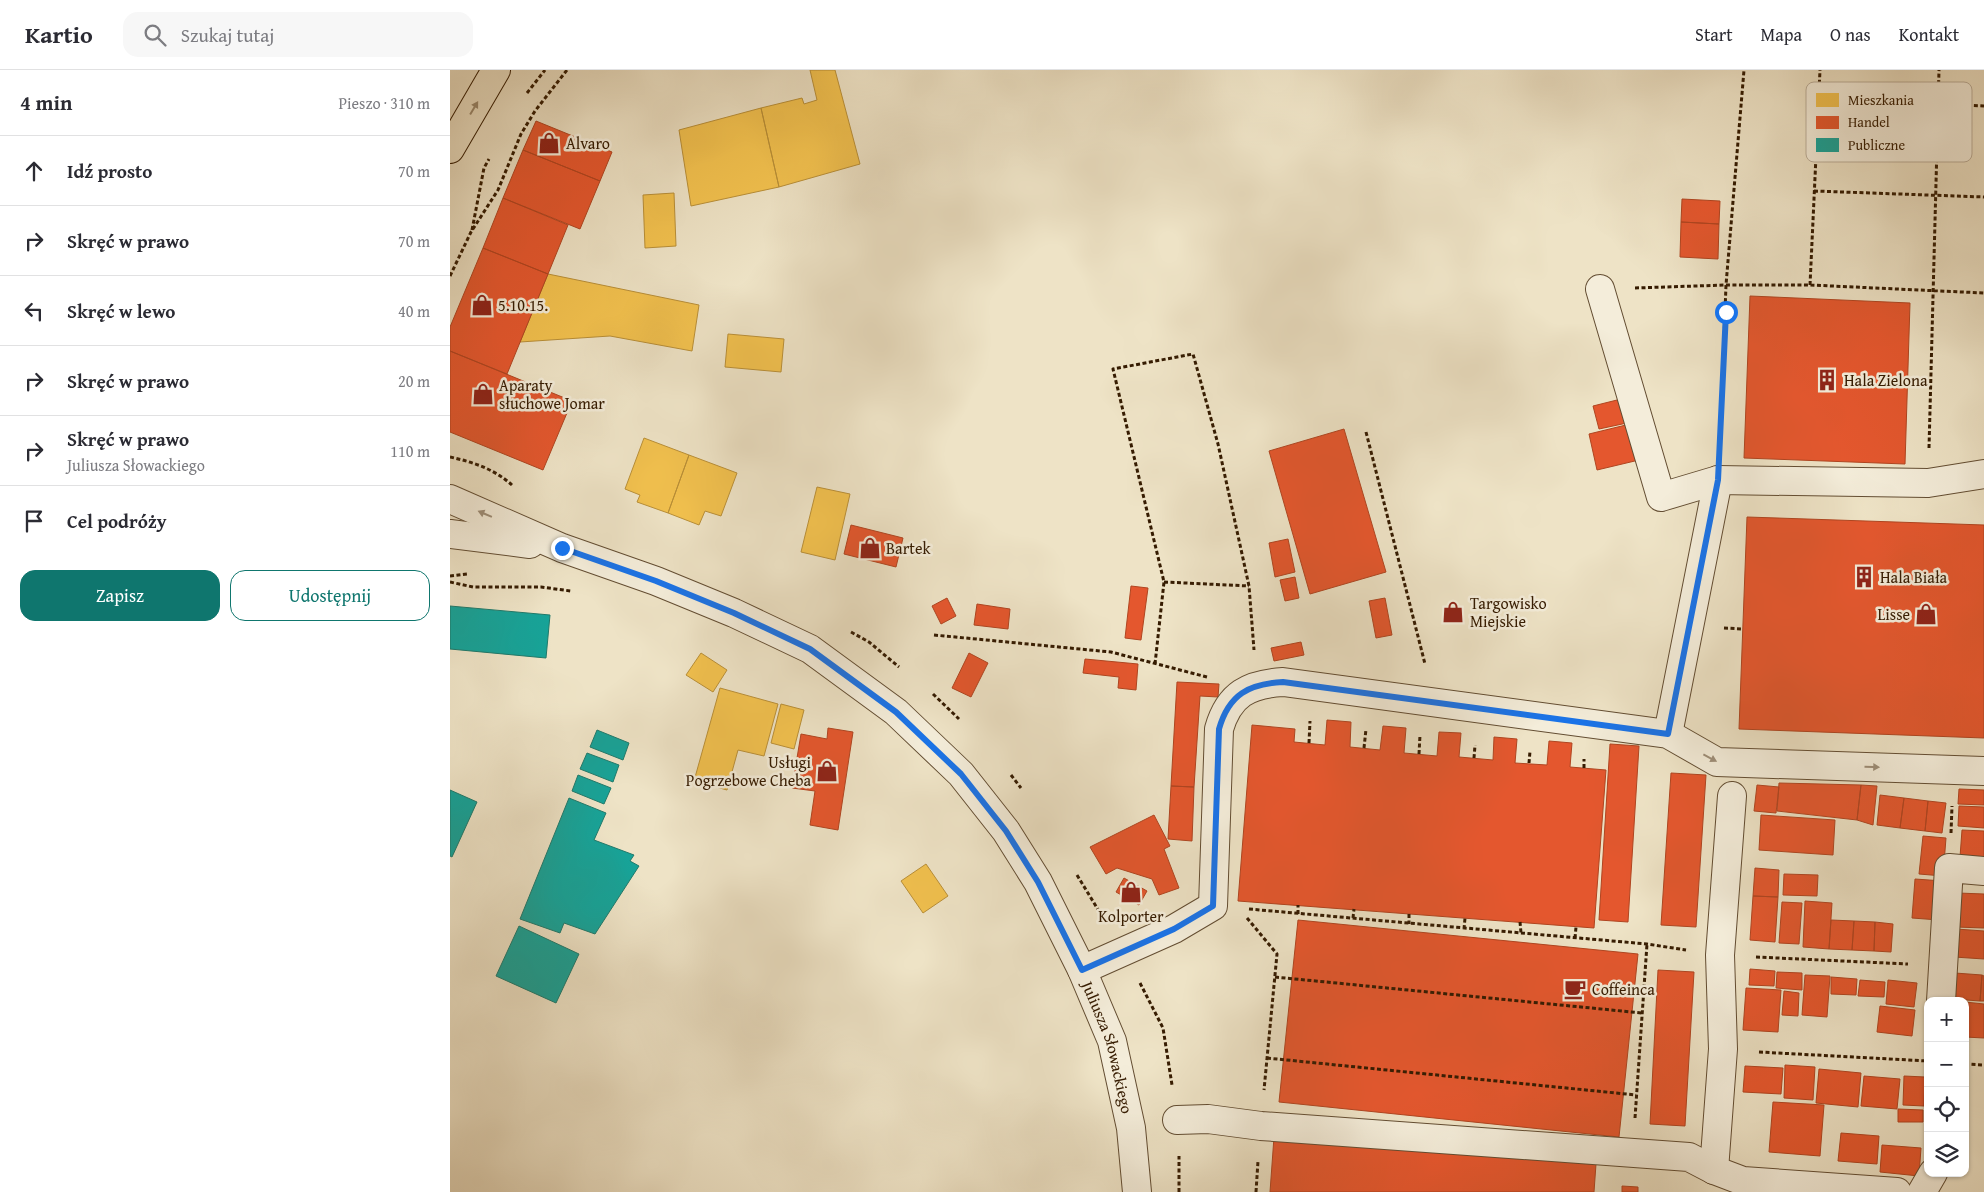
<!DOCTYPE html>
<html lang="pl">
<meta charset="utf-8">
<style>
body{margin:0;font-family:"Gentium Book Plus",serif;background:#f7f7f7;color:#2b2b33}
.controls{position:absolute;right:15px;bottom:15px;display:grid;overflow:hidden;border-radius:10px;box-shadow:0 1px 4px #0004}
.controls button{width:45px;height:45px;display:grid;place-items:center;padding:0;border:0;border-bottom:1px solid #e1e1e2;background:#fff;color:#2b2b33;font:25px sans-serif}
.stop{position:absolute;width:15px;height:15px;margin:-11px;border:4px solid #1a73e8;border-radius:50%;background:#fff}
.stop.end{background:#1a73e8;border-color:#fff;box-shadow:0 1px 5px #0008}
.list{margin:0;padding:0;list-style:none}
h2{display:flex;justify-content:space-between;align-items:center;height:65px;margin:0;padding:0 20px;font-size:21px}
h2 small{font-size:16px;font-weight:400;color:#7c7c81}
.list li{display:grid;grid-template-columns:32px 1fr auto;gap:15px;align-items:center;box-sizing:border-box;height:70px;padding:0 20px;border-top:1px solid #e1e1e2}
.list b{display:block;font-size:19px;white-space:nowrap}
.list p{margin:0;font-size:16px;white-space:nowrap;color:#7c7c81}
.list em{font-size:16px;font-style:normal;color:#7c7c81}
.actions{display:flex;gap:10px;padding:15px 20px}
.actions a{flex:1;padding:11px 0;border:1px solid #0f766e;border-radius:15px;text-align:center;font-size:18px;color:#0f766e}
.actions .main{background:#0f766e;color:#fff}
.icon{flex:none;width:28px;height:28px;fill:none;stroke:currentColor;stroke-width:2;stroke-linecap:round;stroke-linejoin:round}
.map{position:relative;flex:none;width:1534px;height:1122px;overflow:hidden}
header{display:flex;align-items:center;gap:30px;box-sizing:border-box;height:70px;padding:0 25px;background:#fff;border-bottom:1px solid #e1e1e2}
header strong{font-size:24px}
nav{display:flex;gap:28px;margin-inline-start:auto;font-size:18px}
.search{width:350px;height:45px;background:#f7f7f7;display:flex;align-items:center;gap:12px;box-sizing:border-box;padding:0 18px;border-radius:15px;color:#7c7c81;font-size:19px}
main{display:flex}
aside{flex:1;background:#fff}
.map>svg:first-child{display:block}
.homes{fill:#f2c14e;stroke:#b98f37}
.shops{fill:#e4572e;stroke:#b04520}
.public{fill:#17a398;stroke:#207a6b}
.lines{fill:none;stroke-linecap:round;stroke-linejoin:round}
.minor-casing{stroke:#634d32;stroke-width:30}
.major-casing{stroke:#351b01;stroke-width:30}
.path{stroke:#351b01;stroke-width:3;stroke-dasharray:4 2.5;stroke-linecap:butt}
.minor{stroke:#f4edda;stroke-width:28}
.major{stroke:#eee3c6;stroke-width:28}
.oneway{fill:#9b896d}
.oneway2{fill:#9e8e78}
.route{stroke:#1a73e8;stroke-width:6}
.labels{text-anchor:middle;stroke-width:5;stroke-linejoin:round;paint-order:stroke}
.poi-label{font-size:16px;fill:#351b01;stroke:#f4edda;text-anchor:start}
.street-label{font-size:16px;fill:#351b01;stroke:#f4edda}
.key{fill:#f4edda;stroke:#bbae99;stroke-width:1}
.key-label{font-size:14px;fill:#351b01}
</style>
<header>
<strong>Kartio</strong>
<div class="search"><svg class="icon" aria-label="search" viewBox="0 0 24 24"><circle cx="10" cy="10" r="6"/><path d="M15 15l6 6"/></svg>Szukaj tutaj</div>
<nav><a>Start</a><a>Mapa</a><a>O nas</a><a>Kontakt</a></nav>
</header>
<main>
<aside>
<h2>4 min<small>Pieszo · 310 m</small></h2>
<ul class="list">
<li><svg class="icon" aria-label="ahead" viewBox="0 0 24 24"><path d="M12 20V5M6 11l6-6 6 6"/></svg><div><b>Idź prosto</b></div><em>70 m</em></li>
<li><svg class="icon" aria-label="right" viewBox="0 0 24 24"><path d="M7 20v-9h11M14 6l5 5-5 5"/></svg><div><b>Skręć w prawo</b></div><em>70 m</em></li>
<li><svg class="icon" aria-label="left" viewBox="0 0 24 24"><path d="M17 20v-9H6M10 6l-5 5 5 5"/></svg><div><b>Skręć w lewo</b></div><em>40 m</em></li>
<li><svg class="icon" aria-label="right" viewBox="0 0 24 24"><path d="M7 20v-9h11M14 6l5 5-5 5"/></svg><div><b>Skręć w prawo</b></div><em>20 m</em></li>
<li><svg class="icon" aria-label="right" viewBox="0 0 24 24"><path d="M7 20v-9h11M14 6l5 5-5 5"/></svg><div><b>Skręć w prawo</b><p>Juliusza Słowackiego</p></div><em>110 m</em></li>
<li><svg class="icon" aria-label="arrive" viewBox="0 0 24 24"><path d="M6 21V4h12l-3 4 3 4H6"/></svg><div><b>Cel podróży</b></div></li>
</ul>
<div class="actions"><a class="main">Zapisz</a><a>Udostępnij</a></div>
</aside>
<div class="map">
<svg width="1534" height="1122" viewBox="0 0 1534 1122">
<rect width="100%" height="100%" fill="#eee3c6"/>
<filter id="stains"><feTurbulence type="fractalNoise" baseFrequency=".004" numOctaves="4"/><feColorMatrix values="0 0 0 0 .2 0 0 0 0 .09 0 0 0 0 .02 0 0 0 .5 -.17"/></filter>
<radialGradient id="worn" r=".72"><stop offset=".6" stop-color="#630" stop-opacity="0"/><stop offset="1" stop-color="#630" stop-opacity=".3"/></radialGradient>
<!-- homes -->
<path class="homes" d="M360,0H385L410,94L329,117L311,38L352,28L354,34L367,30Z
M311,38L329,117L241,136L229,60Z
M224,123L226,176L195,178L193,125Z
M98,204L249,235L242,281L160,266L70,272Z
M278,264L334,269L331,302L275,297Z
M194,368L239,385L218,443L187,432L190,425L175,419Z
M239,385L287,403L271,446L255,441L249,455L218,443Z
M367,417L400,424L385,490L351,482Z
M251,583L277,600L263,622L236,605Z
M270,618L328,634L314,686L288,680L277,720L244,711Z
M331,634L354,640L344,679L321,673Z
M476,794L498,826L473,843L451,811Z"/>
<!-- shops -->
<path class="shops" d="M86,51L162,82L150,111L73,80Z
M73,80L150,111L130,159L53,128Z
M53,128L118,155L98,204L33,178Z
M1232,129L1270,131L1269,154L1231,152Z
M1231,152L1269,154L1268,189L1230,187Z
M33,178L98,204L57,304L0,281V257Z
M1300,226L1460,233L1455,394L1294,388Z
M0,281L122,331L93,400L0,362Z
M1171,329L1177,353L1149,359L1143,336Z
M1180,354L1189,390L1147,400L1139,364Z
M894,359L936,502L860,524L819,381Z
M1297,447L1534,455V668L1289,659Z
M401,455L453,468L446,497L394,484Z
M838,469L845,502L825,507L819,473Z
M845,507L849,528L835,531L830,510Z
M681,516L698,518L691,570L675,568Z
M497,528L506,546L491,554L482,536Z
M935,528L942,565L926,568L919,531Z
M527,534L560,539L558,559L524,555Z
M851,572L854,585L824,591L821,578Z
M519,583L538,593L521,627L502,618Z
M635,589L688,594L686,620L668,618L669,607L633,603Z
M727,612L769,614L768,627L750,626L744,717L721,716Z
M877,650L901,652L900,677L930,680L933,656L956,658L954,683L987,686L989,662L1011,663L1009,687L1043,690L1044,667L1067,669L1065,693L1097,695L1099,671L1122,673L1120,697L1156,700L1144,858L788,831L802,655L845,659L844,672L875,675Z
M378,658L403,662L388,760L360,755L365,721L342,718L351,664L377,669Z
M1160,674L1189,676L1178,852L1149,850Z
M1221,703L1256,705L1246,857L1211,855Z
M1329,713L1411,715L1407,750L1327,741Z
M1307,715L1329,717L1326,743L1304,741Z
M1411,715L1427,716L1423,755L1407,750Z
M721,716L744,717L742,771L718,769Z
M1509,719L1534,720V735L1508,734Z
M1430,725L1454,728L1450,758L1427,755Z
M1454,728L1478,731L1475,761L1450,758Z
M1478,731L1496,733L1492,763L1475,761Z
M1509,736L1534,737V758L1508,756Z
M704,745L720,776L714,779L729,818L709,825L702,809L667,798L656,804L640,777Z
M1311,745L1385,750L1383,785L1309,780Z
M1512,760L1534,761V788L1510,787Z
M1473,766L1496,768L1493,806L1469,804Z
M1305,798L1329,800L1328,827L1303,826Z
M1334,804L1368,805L1367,826L1333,825Z
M674,808L697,821L689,835L666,822Z
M1465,809L1493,811L1489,850L1462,848Z
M1508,823L1534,824V858L1506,857Z
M1303,826L1328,827L1325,872L1300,870Z
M1355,831L1382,833L1379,879L1353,877Z
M1332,832L1352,833L1349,874L1329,873Z
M848,850L1188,884L1169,1067L829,1032Z
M1381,850L1404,851L1402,880L1379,879Z
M1404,851L1425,852L1424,881L1402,880Z
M1425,852L1443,854L1441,882L1424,881Z
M1506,859L1534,861V889L1504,887Z
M1300,899L1325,901L1324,916L1299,915Z
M1208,900L1244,902L1235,1056L1200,1054Z
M1327,902L1352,903V920L1326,918Z
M1505,903L1532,905L1530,931L1503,929Z
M1355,905L1380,906L1377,947L1352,945Z
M1532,905L1534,906V931H1530Z
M1381,907L1407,909L1406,925L1381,924Z
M1410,910L1435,912L1434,927L1408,926Z
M1438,910L1467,913L1464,937L1436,934Z
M1296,918L1331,920L1328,962L1293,960Z
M1334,921L1349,923L1348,946L1332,945Z
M1515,932L1534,934V968L1515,967Z
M1430,936L1465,940L1462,966L1427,962Z
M1335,995L1365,997L1363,1030L1334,1028Z
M1295,996L1333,998L1331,1024L1293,1022Z
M1369,999L1411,1003L1408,1037L1366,1033Z
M1414,1006L1450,1009L1447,1039L1411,1036Z
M1454,1006L1475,1007L1474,1036L1453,1035Z
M1323,1032L1374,1035L1370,1086L1319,1082Z
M1448,1039L1473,1040V1052H1448Z
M1391,1063L1429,1066L1427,1094L1388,1091Z
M824,1067L1146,1094L1144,1122H820Z
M1432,1075L1471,1078L1469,1106L1430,1102Z
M1172,1116L1188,1117V1122H1172Z"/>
<!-- public -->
<path class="public" d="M0,536L100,545L96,588L0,579Z
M147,660L179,673L173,690L140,677Z
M137,683L169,695L163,712L130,699Z
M128,705L161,718L154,734L122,721Z
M0,720L27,732L2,787L0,786Z
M119,728L156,743L144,770L184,785L180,791L189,796L145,864L114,853L110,863L70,849Z
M69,856L129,884L106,933L46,906Z"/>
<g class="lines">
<!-- minor casing -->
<g class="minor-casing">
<g id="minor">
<path d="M1150,219L1211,427L1268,410"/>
<path id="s1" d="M0,429L112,478L206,511L284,543L360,579L446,642L511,704L556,761L588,812L632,900L662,971L681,1058L687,1122"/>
<path d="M0,464L80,474"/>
<path d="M1218,664L1268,410L1478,413L1534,404"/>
<path d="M632,900L724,859L763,836L769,659C779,624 799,614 833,612L1218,664L1267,692L1534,701"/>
<path d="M1491,931L1499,798L1534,801"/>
<path d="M727,1050L758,1049L811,1056L1239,1087L1264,1100L1293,1111L1447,1122"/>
<path d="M1264,1100L1273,979L1270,885L1282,726"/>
<path d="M1472,1122L1483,1103"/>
</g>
</g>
<!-- major casing -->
<g class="major-casing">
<path id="major" d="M0,79L46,0"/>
</g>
<!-- path -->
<path class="path" d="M77,23L95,0
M1368,29L1534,36
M1364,121L1534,127
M22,160L34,98L39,89
M0,206L21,162L48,120L71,64L85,41L117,0
M1360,215L1370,0
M1185,218L1276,215H1360L1534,223
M916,362L975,594
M1270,375L1276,215L1294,0
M1479,378L1489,0
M0,387C23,392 44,399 62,415
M0,506L17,504
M0,512L23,517H91L121,521
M714,512L799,516
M1274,558L1293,559
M401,562L419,572L449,597
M484,565L661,582L757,607
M705,594L714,512L663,299L743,284L768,374L799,516L804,580
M483,624L509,649
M859,673L860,651
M914,678L916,659
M969,684L970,665
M1024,688L1025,675
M1079,693L1080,681
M1134,698V689
M561,705L571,718
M1501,763L1502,736
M627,805L655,851
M799,839L1197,874L1236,880
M848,844V835
M959,844V854
M797,848L827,884L814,1020
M903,848L904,839
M1070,852L1071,863
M1014,859L1015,848
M1125,868L1126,857
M1306,887L1458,894
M825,907L1192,943
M690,913L713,958L722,1015
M1309,982L1478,991
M817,988L1186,1025
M1515,994L1534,995
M1185,1048L1197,874
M729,1122V1086
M806,1122L808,1091"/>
<!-- minor -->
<use href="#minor" class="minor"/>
<!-- major -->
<use href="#major" class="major"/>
</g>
<!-- one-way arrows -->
<defs><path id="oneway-solid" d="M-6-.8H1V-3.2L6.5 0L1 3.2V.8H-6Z" transform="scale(1.25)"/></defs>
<use class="oneway" href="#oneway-solid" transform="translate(24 38) rotate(-59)"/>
<g class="oneway2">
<use href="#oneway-solid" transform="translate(35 444) rotate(-157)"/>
<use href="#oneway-solid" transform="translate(1260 688) rotate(28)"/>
<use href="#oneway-solid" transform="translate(1422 697) rotate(2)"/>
</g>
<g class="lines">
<!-- route -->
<path class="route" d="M112,478L206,511L284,543L360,579L446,642L511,704L556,761L588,812L632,900L724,859L763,836L769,659C779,624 799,614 833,612L1218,664L1268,410L1276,242"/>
</g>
<!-- icons -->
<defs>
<g id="shop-bare" transform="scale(1.725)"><path d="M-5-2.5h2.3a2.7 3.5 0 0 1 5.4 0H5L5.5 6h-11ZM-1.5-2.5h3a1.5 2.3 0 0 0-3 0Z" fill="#8f2418" stroke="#f4edda" stroke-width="2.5" paint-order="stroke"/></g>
<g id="building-bare" transform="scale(1.725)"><path d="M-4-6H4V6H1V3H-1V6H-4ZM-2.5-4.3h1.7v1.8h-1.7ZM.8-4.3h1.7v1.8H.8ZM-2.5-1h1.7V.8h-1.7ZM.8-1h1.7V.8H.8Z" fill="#8f2418" stroke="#f4edda" stroke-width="2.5" paint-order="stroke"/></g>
<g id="cafe-bare" transform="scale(1.725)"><path d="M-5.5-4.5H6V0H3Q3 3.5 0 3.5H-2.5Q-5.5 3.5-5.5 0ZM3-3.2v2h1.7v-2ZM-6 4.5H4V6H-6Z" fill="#8f2418" stroke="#f4edda" stroke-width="2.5" paint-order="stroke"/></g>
</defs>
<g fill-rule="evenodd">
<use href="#shop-bare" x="99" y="73"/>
<use href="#shop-bare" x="32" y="235"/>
<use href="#building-bare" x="1377" y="310"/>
<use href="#shop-bare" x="33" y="324"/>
<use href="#shop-bare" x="420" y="478"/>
<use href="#building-bare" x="1414" y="507"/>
<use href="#shop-bare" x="1003" y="542"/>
<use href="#shop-bare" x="1476" y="544"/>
<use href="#shop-bare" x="377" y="701"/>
<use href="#shop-bare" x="681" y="822"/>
<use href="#cafe-bare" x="1125" y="919"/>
</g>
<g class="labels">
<!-- poi labels -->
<g class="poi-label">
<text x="116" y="79">Alvaro</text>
<text x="48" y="241">5.10.15.</text>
<text x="1394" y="316">Hala Zielona</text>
<text x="49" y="321">Aparaty<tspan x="49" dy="18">słuchowe Jomar</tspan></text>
<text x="436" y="484">Bartek</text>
<text x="1430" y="513">Hala Biała</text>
<text x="1020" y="539">Targowisko<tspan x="1020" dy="18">Miejskie</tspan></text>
<text x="1460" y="550" text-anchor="end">Lisse</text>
<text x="361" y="698" text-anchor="end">Usługi<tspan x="361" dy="18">Pogrzebowe Cheba</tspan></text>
<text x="681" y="852" text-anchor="middle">Kolporter</text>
<text x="1142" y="925">Coffeinca</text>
</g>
<!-- street labels -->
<g class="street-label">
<text dy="6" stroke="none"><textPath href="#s1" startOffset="900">Juliusza Słowackiego</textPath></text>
</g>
</g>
<!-- legend -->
<rect x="1356" y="12" width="166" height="80" rx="8" class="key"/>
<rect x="1366" y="23" width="23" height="14" fill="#f2c14e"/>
<rect x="1366" y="46" width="23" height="13" fill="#e4572e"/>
<rect x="1366" y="68" width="23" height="14" fill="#17a398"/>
<g class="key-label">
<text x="1398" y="35">Mieszkania</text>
<text x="1398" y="57">Handel</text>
<text x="1398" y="80">Publiczne</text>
</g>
<rect width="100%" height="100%" filter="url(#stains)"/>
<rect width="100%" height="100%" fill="url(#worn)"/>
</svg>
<div class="controls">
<button>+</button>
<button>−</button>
<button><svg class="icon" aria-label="locate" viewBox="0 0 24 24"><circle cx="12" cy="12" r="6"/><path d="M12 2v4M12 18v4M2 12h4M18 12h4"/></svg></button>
<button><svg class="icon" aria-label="layers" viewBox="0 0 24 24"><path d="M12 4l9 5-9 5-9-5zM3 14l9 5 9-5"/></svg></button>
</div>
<div class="stop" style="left:1276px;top:242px"></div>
<div class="stop end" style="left:112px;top:478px"></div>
</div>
</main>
